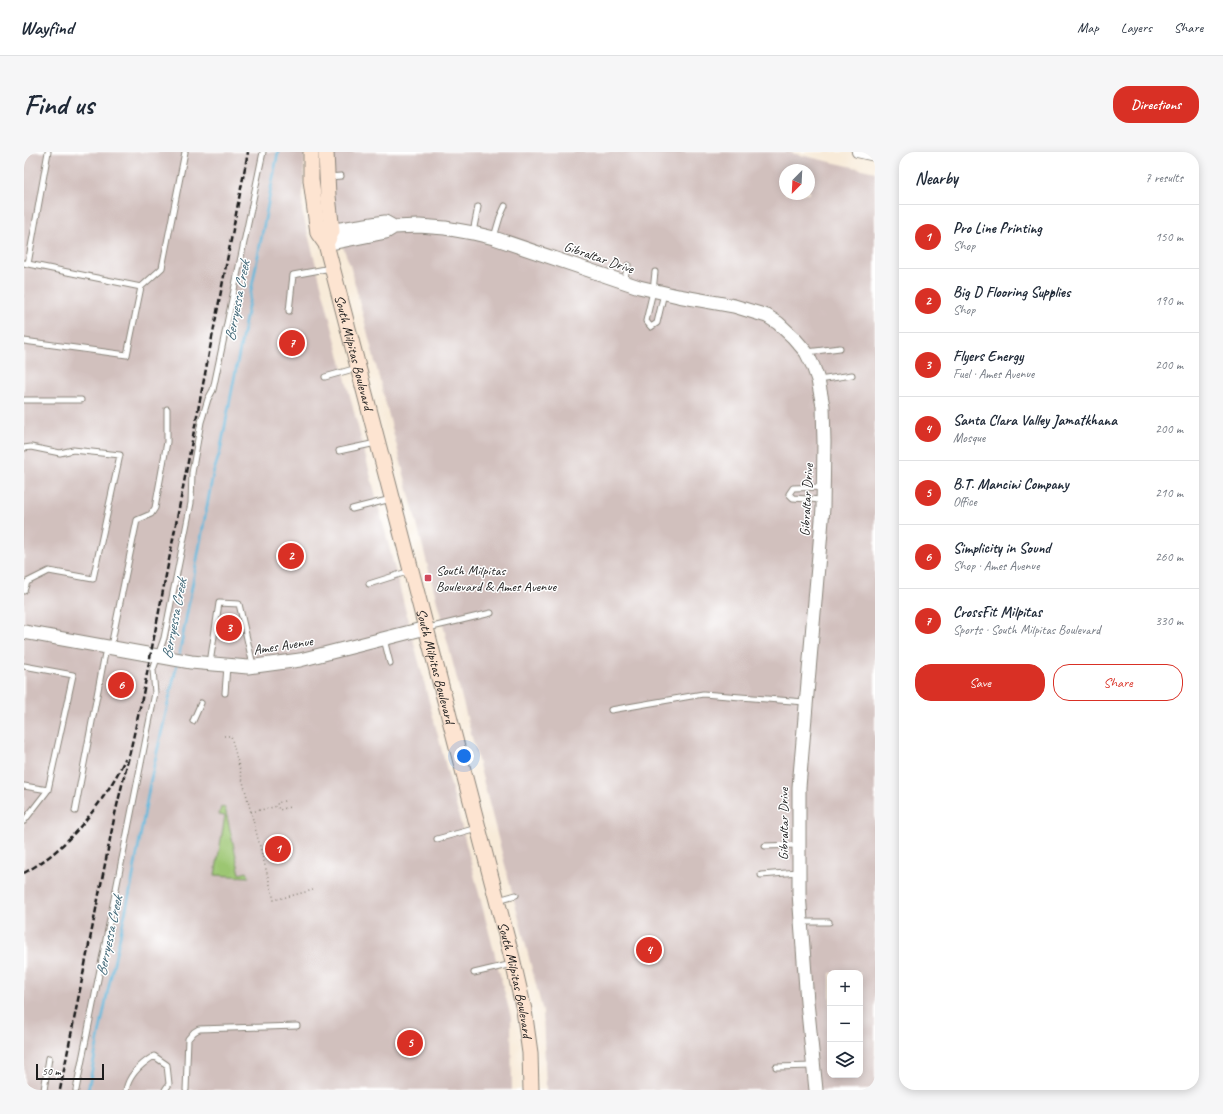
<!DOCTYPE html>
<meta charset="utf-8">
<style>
body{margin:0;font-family:Caveat,sans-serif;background:#f6f6f7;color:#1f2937}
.controls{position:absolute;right:12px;bottom:12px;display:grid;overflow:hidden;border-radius:8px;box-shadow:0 2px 10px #0003}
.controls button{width:36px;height:36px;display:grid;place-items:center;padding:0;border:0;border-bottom:1px solid #e0e1e3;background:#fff;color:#1f2937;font:20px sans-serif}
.compass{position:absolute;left:755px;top:12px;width:36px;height:36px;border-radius:50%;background:#fff;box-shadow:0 2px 10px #0003;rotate:204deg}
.scale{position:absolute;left:12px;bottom:10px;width:68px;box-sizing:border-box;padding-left:4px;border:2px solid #1c1c1c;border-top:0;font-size:11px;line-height:14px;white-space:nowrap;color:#1c1c1c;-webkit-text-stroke:3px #fff;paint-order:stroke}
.you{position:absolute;left:440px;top:604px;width:14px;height:14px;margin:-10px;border:3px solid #fff;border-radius:50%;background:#1a73e8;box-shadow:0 0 0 6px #1a73e833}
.badge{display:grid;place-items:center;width:26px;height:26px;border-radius:50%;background:#d93025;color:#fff;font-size:13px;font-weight:700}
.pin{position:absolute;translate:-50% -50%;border:2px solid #fff;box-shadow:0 1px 4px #0006}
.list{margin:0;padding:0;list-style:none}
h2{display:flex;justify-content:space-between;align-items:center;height:52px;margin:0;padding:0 16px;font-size:17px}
h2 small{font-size:13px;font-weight:400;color:#747a83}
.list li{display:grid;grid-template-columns:26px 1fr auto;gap:12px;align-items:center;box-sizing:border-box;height:64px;padding:0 16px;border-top:1px solid #e0e1e3}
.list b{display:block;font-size:15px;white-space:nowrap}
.list p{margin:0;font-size:13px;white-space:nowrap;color:#747a83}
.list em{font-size:13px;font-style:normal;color:#747a83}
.actions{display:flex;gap:8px;padding:12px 16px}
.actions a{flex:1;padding:9px 0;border:1px solid #d93025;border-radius:16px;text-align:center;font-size:14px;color:#d93025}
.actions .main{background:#d93025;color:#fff}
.icon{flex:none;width:22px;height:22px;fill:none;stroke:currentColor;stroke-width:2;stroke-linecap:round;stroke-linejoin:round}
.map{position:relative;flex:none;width:851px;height:938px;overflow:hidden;border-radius:16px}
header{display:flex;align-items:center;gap:24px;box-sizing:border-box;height:56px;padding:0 20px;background:#fff;border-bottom:1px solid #e0e1e3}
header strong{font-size:19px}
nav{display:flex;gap:22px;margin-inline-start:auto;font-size:14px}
.intro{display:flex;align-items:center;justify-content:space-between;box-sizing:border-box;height:96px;padding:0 24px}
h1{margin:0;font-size:28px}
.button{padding:10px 18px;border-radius:16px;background:#d93025;color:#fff;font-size:14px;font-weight:700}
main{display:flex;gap:24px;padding:0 24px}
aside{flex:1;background:#fff;border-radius:16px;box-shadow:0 2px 10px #0003}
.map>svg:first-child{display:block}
.industrial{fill:#d1c0bd;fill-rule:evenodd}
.green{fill:#9cc672;stroke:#5c7147}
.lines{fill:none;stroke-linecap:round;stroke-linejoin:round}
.stream{stroke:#61b9de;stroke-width:2.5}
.service-casing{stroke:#8a847a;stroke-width:7}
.minor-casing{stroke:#8a847a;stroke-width:12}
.tertiary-casing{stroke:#8a847a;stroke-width:15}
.secondary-casing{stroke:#8a847a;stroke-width:17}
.path{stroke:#8a847a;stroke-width:1.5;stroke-dasharray:1 3;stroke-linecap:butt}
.service{stroke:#fff;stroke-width:5}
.minor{stroke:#fff;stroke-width:10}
.tertiary{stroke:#fff;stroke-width:13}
.secondary{stroke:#fde4d1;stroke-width:15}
.rail{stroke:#1c1c1c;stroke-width:2.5;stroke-dasharray:6 3;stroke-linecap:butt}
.poi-dot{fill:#d1495b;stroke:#fff;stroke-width:1.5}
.labels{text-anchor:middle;stroke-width:3;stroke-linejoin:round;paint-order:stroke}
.street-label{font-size:14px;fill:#1c1c1c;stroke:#fff}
.poi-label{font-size:14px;fill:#1c1c1c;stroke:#fff;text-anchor:start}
.water-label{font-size:15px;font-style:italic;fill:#3b6373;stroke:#fff}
</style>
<header>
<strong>Wayfind</strong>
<nav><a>Map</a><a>Layers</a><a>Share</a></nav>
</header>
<div class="intro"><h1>Find us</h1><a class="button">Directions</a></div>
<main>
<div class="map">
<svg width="851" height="938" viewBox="0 0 851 938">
<rect width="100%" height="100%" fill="#fff"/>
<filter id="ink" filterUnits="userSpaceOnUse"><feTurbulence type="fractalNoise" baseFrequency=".025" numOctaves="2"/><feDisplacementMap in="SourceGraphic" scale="8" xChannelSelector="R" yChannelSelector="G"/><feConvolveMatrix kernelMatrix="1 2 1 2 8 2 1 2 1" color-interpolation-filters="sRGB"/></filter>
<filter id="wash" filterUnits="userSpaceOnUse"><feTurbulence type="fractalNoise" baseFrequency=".012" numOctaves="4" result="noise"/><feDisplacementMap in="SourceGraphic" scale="16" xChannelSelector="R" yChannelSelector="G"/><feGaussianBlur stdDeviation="0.9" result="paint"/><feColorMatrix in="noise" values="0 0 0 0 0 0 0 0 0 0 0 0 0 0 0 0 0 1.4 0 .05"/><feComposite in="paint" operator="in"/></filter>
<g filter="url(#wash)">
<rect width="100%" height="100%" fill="#f8ebd9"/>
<!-- industrial -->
<path class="industrial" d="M0,0H281L278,59L487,865L488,938H0Z
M304,0H763L851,20V938H522L519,860L326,113L299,45ZM761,18H785V42H761ZM806,821H836V923H806Z"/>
<!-- green -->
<path class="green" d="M197,655L201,656L216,722L223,720L225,725L191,723L201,664L195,663Z"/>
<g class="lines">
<!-- stream -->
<path class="stream" d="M155,504L189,322L196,300L254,0
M64,938L85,833L107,735L126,631L153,512"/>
</g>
</g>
<g filter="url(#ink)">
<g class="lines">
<!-- service casing -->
<g class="service-casing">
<path id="service" d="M304,25L317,24
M449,80L454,55
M470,85L476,65L481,54
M0,111L4,112L24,0
M631,120L629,139L622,169L627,175L633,171L640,141
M600,129L604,113
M117,135L138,116L161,0
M265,159L269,123L307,116
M0,189L103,203L117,135L4,112
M783,200L816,196
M301,225L333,216
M795,228L828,223
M0,248H57
M0,296L7,295L36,301L49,298L96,303L69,427L25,419L3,430L0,439
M315,299L352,291
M798,348L769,346L765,342L769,336L799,335
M328,357L367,347
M345,432L386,419
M404,476L467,461
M360,487L366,511
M87,494L113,368L127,362L131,356L143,290V257
M186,511L195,451L215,452L229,513
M0,514L49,523L24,638L0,669
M201,541L203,514
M587,558L679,542L781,550
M169,569L177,551
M0,634L24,638
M51,659L82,496
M413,687L453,676
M741,694L774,693
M737,723L774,720
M474,748L492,743
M778,770H805
M450,821L488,812
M752,915L789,914
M20,938L25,906
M52,938L131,541L129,518L140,486L167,351L168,321L177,270L184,247L189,238L239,0
M102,938C105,922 117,912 130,904L143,913L145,932L141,938
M162,938L164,887L170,880L175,877L273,874"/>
</g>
<!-- minor casing -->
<g class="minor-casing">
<path id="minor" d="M833,0L851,4"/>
</g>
<!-- tertiary casing -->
<g class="tertiary-casing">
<path id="tertiary" d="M298,80L361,70L370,75L395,74L421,76L449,81L470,86L615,135L654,144L710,154L743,164L754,171L769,185L782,200L789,214L794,228L799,254L800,290L799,356L775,635V741L783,850L792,938
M302,92L362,80L370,75
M0,480L167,510L224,515L276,508L402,476"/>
</g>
<!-- secondary casing -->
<g class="secondary-casing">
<g id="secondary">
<path id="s1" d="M287,0V28L294,81L302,92L488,806L500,858L506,901L507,938"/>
<path d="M302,0L304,44L308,79L302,92"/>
</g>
</g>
<!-- path -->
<path class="path" d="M200,584H207L250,748L289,738
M264,648L253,651L255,658L266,655
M227,660L254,654"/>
<!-- service -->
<use href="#service" class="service"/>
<!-- minor -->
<use href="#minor" class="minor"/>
<!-- tertiary -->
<use href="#tertiary" class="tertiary"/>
<!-- secondary -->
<use href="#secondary" class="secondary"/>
<!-- rail -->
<path class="rail" d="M0,721C9,716 18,710 26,704C54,682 87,639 101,607
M36,938L91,662L106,600L119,542L224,0"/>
</g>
</g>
<!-- markers -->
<rect class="poi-dot" x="400" y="422" width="8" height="8" rx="2"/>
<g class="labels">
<!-- street labels -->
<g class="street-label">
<text transform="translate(575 105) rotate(19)" y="5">Gibraltar Drive</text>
<text dy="5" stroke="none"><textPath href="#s1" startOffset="207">South Milpitas Boulevard</textPath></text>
<text transform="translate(782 348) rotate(-87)" y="5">Gibraltar Drive</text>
<text transform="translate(259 493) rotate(-9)" y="5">Ames Avenue</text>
<text dy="5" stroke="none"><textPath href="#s1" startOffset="531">South Milpitas Boulevard</textPath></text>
<text transform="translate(759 672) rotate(-90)" y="5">Gibraltar Drive</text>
<text dy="5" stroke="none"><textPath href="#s1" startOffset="855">South Milpitas Boulevard</textPath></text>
</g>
<!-- poi labels -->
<g class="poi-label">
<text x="412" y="423">South Milpitas<tspan x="412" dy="16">Boulevard &amp; Ames Avenue</tspan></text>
</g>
<!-- water labels -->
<g class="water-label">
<text transform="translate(213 149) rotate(-79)" y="5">Berryessa Creek</text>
<text transform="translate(150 467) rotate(-79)" y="5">Berryessa Creek</text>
<text transform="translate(85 784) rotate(-78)" y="5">Berryessa Creek</text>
</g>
</g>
</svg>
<div class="controls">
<button>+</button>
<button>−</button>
<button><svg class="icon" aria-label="layers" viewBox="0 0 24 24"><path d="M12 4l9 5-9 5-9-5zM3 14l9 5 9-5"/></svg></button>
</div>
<svg class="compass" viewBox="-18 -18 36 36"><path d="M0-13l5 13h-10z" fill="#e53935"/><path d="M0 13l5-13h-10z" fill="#747a83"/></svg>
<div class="scale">50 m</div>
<div class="you"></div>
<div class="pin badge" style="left:254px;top:697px">1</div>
<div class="pin badge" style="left:267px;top:404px">2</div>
<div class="pin badge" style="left:205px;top:476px">3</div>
<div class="pin badge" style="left:625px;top:798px">4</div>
<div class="pin badge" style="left:386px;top:891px">5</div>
<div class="pin badge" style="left:97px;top:533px">6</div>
<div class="pin badge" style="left:268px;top:191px">7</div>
</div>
<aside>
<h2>Nearby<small>7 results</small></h2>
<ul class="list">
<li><span class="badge">1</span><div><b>Pro Line Printing</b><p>Shop</p></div><em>150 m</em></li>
<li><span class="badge">2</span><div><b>Big D Flooring Supplies</b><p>Shop</p></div><em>190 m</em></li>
<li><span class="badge">3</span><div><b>Flyers Energy</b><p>Fuel · Ames Avenue</p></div><em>200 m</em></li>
<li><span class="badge">4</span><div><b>Santa Clara Valley Jamatkhana</b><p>Mosque</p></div><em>200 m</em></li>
<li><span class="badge">5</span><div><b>B.T. Mancini Company</b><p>Office</p></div><em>210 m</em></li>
<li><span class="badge">6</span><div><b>Simplicity in Sound</b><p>Shop · Ames Avenue</p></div><em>260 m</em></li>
<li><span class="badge">7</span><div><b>CrossFit Milpitas</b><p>Sports · South Milpitas Boulevard</p></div><em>330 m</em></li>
</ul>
<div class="actions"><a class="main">Save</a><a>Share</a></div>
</aside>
</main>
